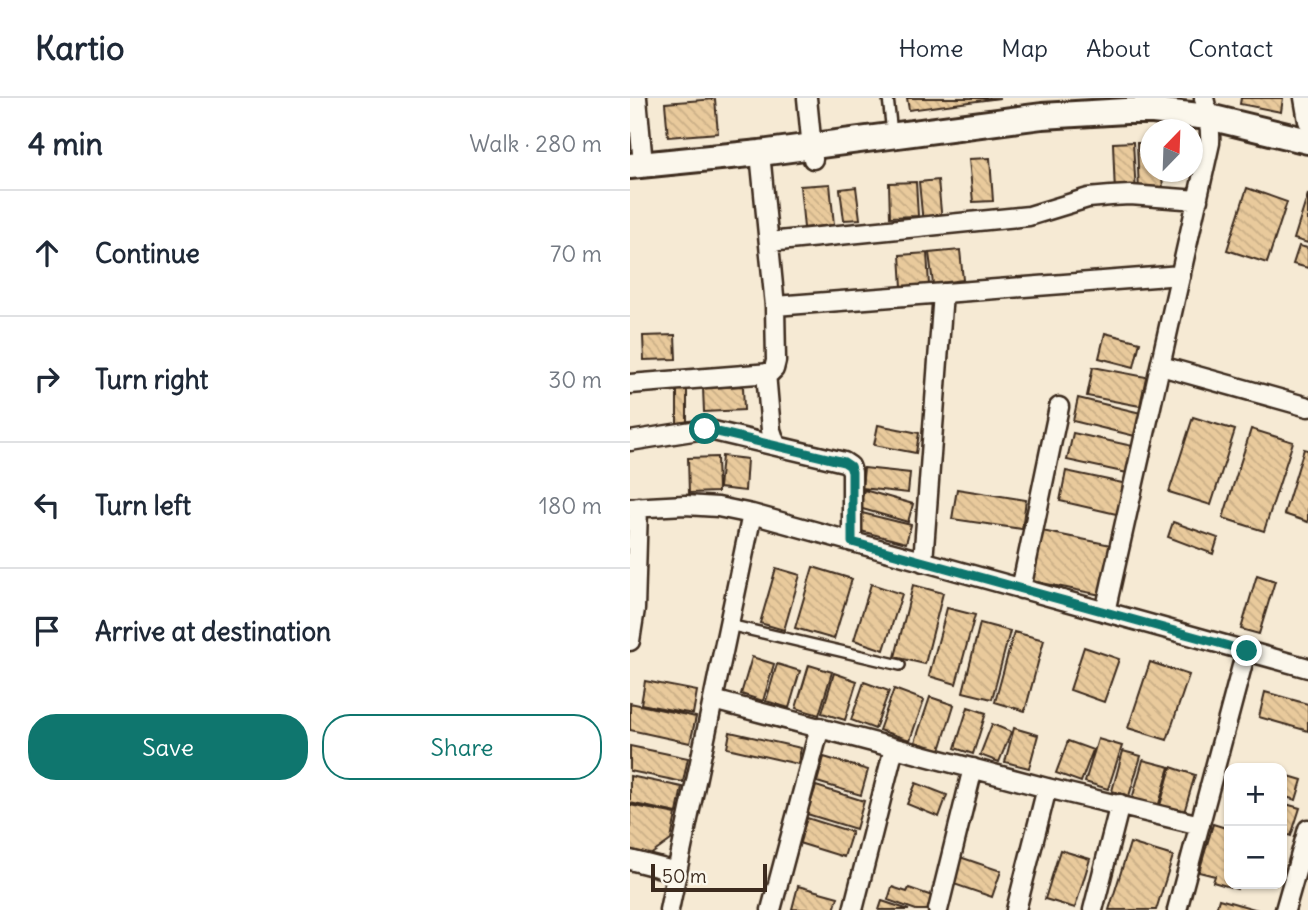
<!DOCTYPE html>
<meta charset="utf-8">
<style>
body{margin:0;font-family:Delius,sans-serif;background:#f2f2f3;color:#1f2937}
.controls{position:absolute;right:21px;bottom:21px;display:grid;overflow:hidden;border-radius:14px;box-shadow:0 2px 5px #0004}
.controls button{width:63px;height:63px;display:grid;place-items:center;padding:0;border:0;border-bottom:2px solid #e0e1e3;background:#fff;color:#1f2937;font:35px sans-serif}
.compass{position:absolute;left:510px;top:21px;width:63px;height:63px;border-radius:50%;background:#fff;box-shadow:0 2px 5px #0004;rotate:23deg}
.scale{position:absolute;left:21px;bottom:18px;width:116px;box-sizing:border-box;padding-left:7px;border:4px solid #3b2a1e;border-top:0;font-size:19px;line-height:24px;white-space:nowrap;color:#3b2a1e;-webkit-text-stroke:5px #fbf7ec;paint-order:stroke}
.stop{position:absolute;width:21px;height:21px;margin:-16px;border:5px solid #0f766e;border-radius:50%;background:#fff}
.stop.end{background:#0f766e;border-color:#fff;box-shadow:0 2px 7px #0008}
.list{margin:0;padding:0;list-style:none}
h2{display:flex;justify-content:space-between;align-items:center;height:91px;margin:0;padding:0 28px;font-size:30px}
h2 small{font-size:23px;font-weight:400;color:#747a83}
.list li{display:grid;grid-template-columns:46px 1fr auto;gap:21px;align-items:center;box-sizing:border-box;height:126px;padding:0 28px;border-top:2px solid #e0e1e3}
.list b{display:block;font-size:26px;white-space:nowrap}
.list em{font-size:23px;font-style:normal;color:#747a83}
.actions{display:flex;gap:14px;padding:21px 28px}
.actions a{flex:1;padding:16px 0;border:2px solid #0f766e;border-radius:28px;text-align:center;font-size:24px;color:#0f766e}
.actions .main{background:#0f766e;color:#fff}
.icon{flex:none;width:38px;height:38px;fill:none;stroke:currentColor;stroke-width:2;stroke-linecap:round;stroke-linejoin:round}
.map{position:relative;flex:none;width:678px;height:812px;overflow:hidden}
header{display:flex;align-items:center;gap:42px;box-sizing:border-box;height:98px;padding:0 35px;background:#fff;border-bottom:2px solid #e0e1e3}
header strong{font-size:33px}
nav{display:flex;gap:38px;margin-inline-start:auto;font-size:24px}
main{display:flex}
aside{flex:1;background:#fff}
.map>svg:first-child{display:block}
.building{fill:url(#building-back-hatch);stroke:#3b2a1e;stroke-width:2}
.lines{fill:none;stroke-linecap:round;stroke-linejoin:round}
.lane-casing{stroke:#3b2a1e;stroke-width:14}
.street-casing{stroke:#3b2a1e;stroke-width:23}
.secondary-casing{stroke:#3b2a1e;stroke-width:30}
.lane{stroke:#fbf7ec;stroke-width:9}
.street{stroke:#fbf7ec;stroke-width:18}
.secondary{stroke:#fbf7ec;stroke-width:24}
.route{stroke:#0f766e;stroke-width:9}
</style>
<header>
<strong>Kartio</strong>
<nav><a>Home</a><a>Map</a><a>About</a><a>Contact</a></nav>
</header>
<main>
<aside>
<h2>4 min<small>Walk · 280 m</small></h2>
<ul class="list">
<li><svg class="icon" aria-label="ahead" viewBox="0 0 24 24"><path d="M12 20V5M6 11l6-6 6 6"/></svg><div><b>Continue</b></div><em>70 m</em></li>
<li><svg class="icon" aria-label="right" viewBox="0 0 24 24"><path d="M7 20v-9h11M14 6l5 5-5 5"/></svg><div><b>Turn right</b></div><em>30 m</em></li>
<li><svg class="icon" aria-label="left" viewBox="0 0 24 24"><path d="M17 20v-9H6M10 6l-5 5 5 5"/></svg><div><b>Turn left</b></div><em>180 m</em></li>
<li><svg class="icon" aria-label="arrive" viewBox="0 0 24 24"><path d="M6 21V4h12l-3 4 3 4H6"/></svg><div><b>Arrive at destination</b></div></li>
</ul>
<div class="actions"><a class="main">Save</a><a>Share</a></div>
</aside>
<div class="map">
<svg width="678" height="812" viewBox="0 0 678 812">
<defs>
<pattern id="building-back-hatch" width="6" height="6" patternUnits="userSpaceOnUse" patternTransform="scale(1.75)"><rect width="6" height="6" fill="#e9ca9c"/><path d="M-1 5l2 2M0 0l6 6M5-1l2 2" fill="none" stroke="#c9ae86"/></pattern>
</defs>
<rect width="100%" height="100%" fill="#f6ead4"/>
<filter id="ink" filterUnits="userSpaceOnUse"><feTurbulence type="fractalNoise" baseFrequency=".0143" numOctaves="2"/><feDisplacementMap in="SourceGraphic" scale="14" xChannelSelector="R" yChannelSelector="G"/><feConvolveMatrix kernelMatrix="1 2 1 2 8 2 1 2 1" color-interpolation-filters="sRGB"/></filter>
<g filter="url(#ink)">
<!-- building -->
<path class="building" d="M277,0H370L279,12Z
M611,0H653L651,14L610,6Z
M85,1L88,35L38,39L35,5Z
M503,44L506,96H485L483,45Z
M507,45H520V74H532L533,93L509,94Z
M360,60L363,103L343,104L339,61Z
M308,82L312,124L293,126L289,84Z
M286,84L288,118L260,119L259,85Z
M200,86L204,127L174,130L170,88Z
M226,89L230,121L214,122L210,91Z
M617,90L657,104L637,165L597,152Z
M678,96V145L664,141Z
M669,148L678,150V170L663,166Z
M330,152L333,182L303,186L299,155Z
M297,155L299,187L272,189L270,157Z
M475,235L510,244L504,269L469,260Z
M45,237L46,261L14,262L13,238Z
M463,269L516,279L510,308L457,298Z
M113,288L114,312L74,314L73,290Z
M47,290L57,291V327H47Z
M448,300L511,315L505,338L443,323Z
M563,319L605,332L581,407L539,394Z
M248,327L289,335L286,355L244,347Z
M621,331L663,344L634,433L593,420Z
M443,335L507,349L502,376L437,362Z
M674,351L678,352V424L654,416Z
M92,358L117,361L115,393L89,390Z
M87,359L88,394L59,395L58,360Z
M234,370L280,375L278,395L232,390Z
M436,373L502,387L495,418L430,403Z
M327,391L396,402L392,431L322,421Z
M234,392L283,406L278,424L229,410Z
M232,415L281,427L276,445L227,432Z
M543,424L588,440L583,456L538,439Z
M412,433L486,448L476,498L402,483Z
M183,469L222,481L204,541L165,530Z
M146,470L170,477L154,532L130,525Z
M627,477L645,483L629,536L611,531Z
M241,486L272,496L254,552L224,542Z
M283,487L313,495L295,566L265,559Z
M317,510L345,517L326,586L299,578Z
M350,525L380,533L362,601L333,594Z
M384,534L414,542L395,613L365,604Z
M454,549L489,561L474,604L440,592Z
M122,559L144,566L133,603L111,596Z
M520,564L559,577L537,642L498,630Z
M147,566L170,573L159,610L136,603Z
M179,567L202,574L189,617L166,610Z
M204,575L227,583L215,622L192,615Z
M15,583L67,593L63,616L11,606Z
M234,584L259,593L245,631L221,622Z
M264,591L294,602L280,642L249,632Z
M635,594L678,606V633L629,619Z
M300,599L324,607L310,652L285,644Z
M0,605L66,619L60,645L0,632Z
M338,609L356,615L343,656L325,650Z
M362,626L381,634L369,664L350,657Z
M384,630L408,637L399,670L375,664Z
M100,634L171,650L168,666L97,650Z
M468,641L492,648L478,691L455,684Z
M438,643L463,652L451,684L426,675Z
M0,648L58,660L53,684L0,673Z
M493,653L511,658L499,698L482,693Z
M194,659L238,672L231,697L187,684Z
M513,662L540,669L528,709L502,701Z
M541,669L565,677L553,718L529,711Z
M652,676L672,682L666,702L652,698Z
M0,678L52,689L47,715L0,705Z
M286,685L317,697L309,719L277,706Z
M186,688L234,703L226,731L177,716Z
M652,705L670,710L661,738L652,735Z
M0,707L46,716L41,742L16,760L0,756Z
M177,720L222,734L214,759L169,745Z
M583,726L599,731V786H608L607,791L583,784L585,778L569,774Z
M500,745L543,758L526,812H479Z
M430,752L460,761L445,810L415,801Z
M327,758L371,773L362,799L318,784Z
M168,788L208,799L204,812L162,811Z
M262,789L277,794L279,790L305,799L301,812H286L258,802Z
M589,801L628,812H586Z
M252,803L279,812H249Z"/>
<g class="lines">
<!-- lane casing -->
<g class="lane-casing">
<path id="lane" d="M258,0L262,35
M99,527L270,567"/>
</g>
<!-- street casing -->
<g class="street-casing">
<path id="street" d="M7,0L13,66
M177,0L183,61
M674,0L678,23
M139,144L399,118L458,100L481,98L500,97L568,102
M145,208L551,177
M531,268L678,309
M136,275L141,332L146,347
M0,286L140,275L144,271L146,263L145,208L130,55
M0,343L75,331L214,364L220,368L222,374V444
M0,410L55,407L88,409L122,416L678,570
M293,464L313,195
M391,491L429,309
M475,514L580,45C581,29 578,15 574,0
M0,543L5,511L8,409
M83,602L417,690L570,727
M0,762L47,774
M39,812L122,416
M141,812L190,629
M223,812L264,650
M308,812L343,670
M386,812L417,690
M463,812L490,706
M547,812L616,553
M655,812L678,731"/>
</g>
<!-- secondary casing -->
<g class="secondary-casing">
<path id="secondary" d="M0,68L130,55L412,18L496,13H523L579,19L678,43"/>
</g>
<!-- lane -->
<use href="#lane" class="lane"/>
<!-- street -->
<use href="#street" class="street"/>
<!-- secondary -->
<use href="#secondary" class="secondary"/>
</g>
</g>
<g class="lines" filter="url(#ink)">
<!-- route -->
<path class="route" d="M75,331L214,364L220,368L222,374V444L617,553"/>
</g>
</svg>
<div class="controls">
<button>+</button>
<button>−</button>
</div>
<svg class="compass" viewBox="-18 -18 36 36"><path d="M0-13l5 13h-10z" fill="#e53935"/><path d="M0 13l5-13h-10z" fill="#747a83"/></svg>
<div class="scale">50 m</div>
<div class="stop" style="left:75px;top:331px"></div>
<div class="stop end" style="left:617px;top:553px"></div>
</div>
</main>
